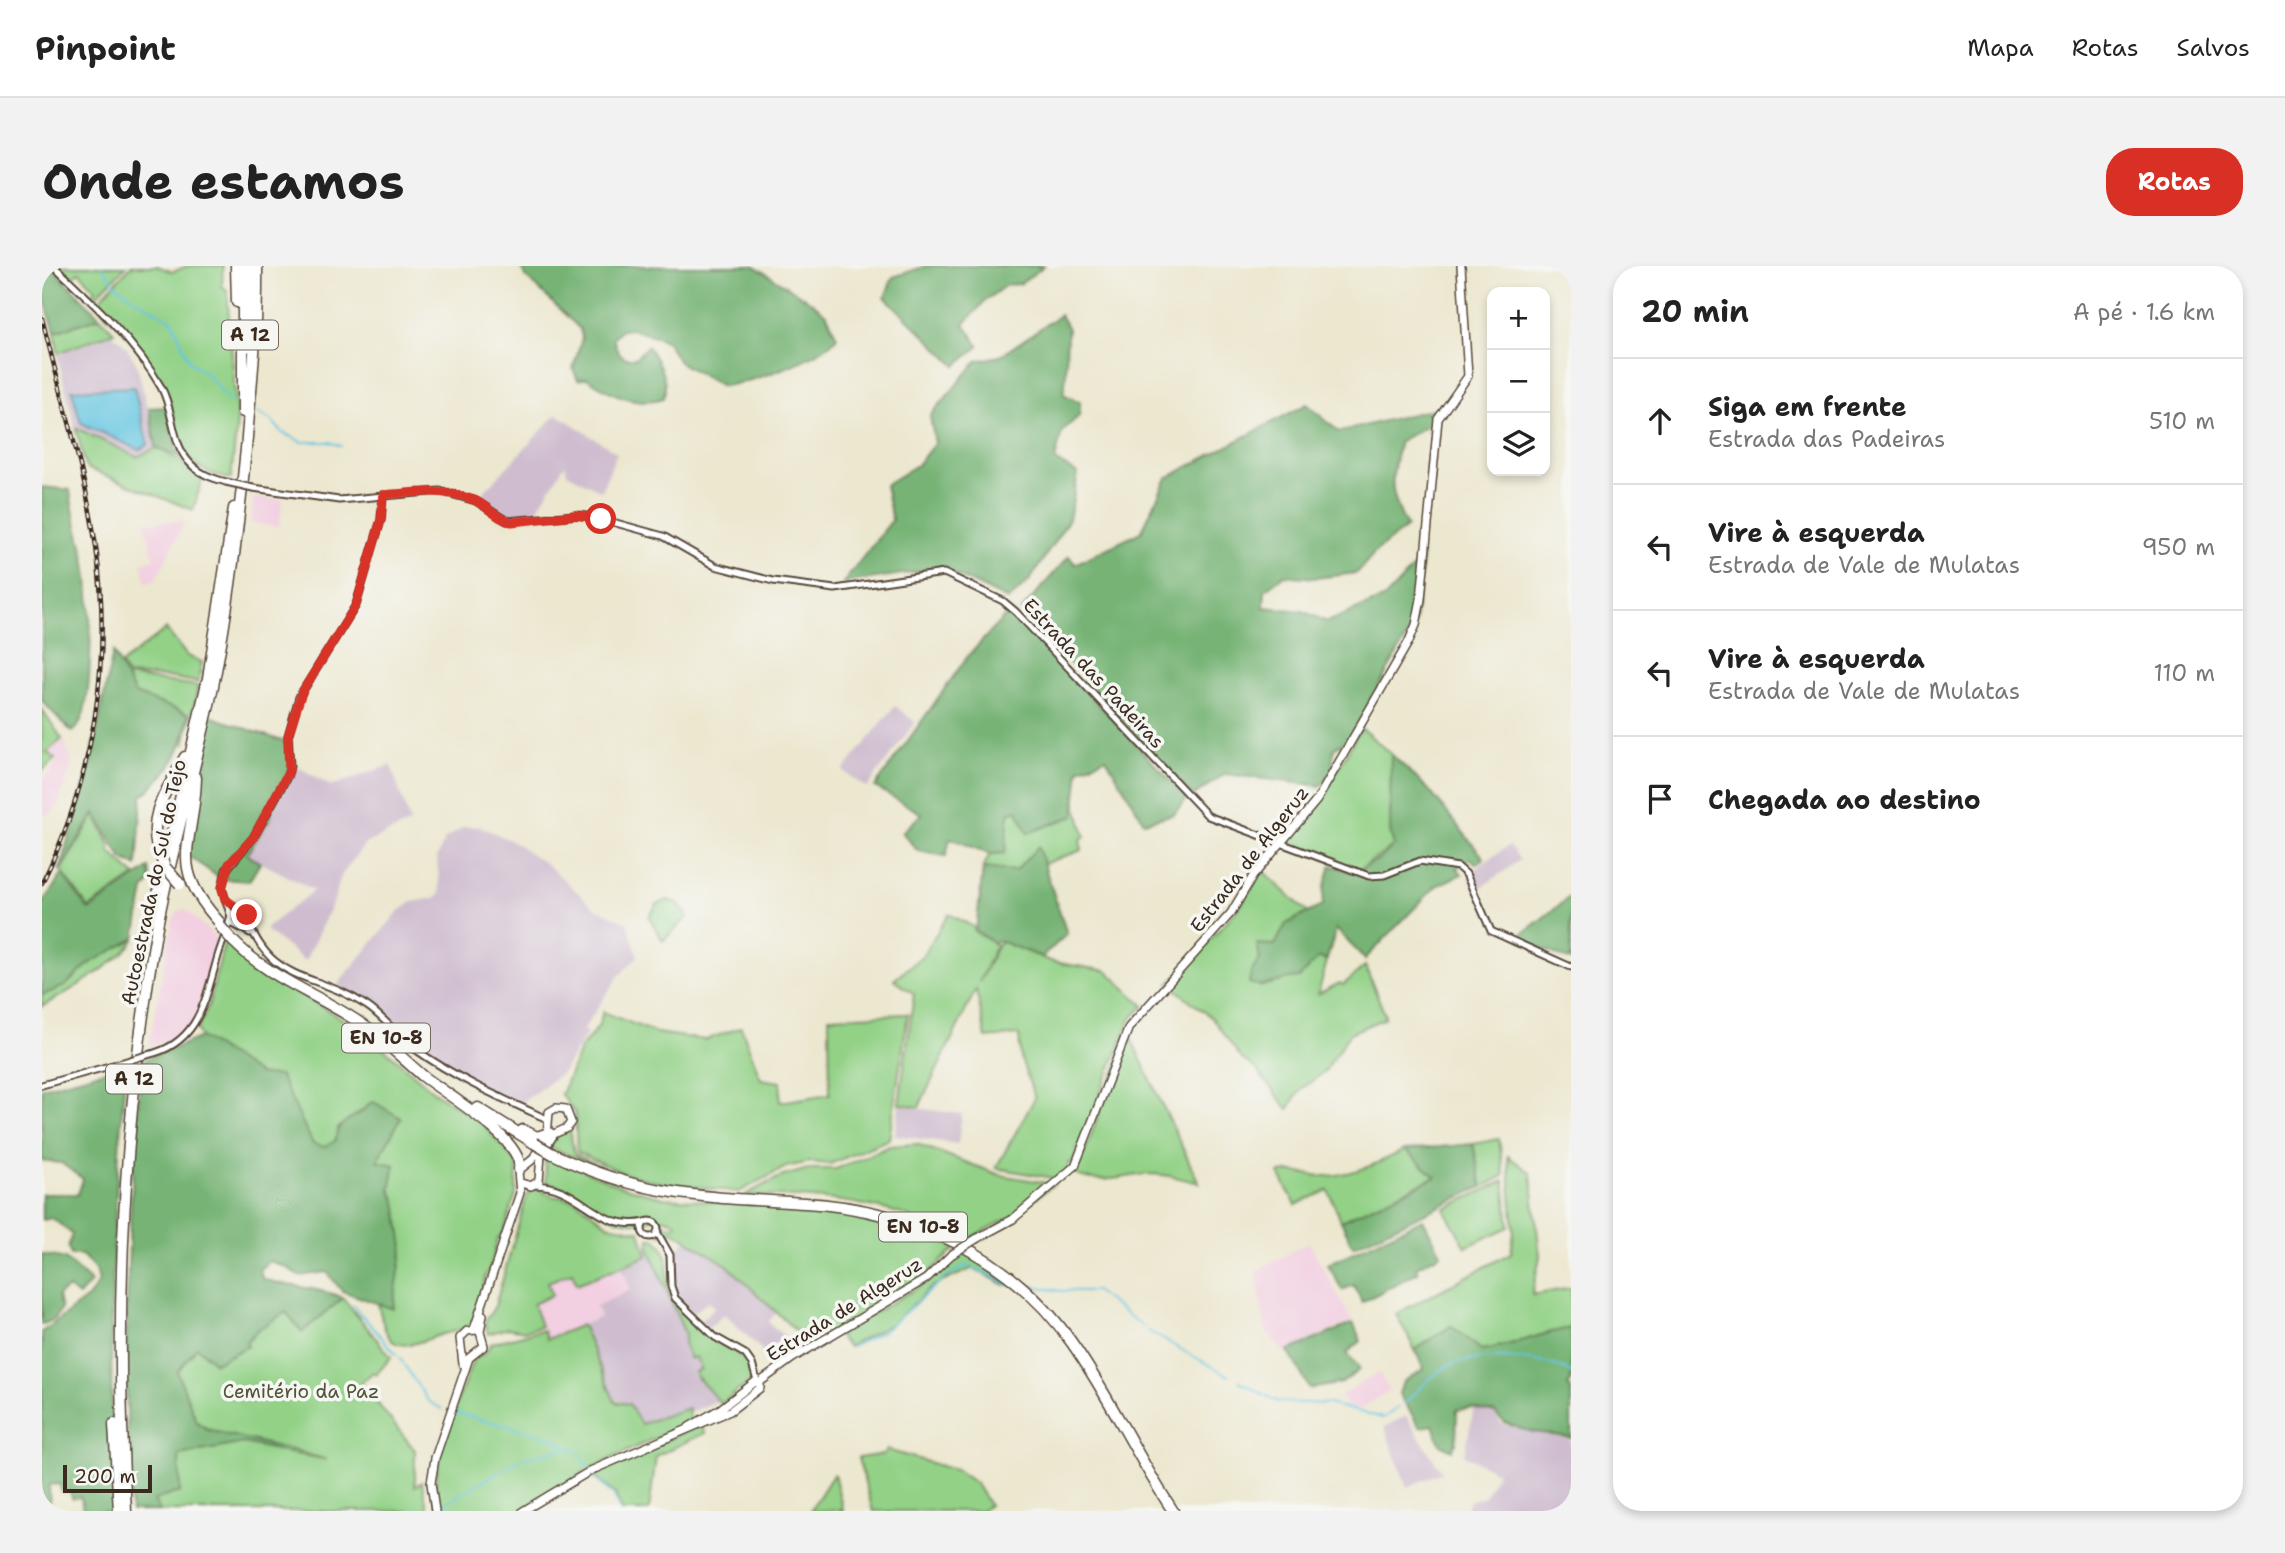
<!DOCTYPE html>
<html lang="pt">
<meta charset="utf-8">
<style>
body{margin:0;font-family:"Shantell Sans",sans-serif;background:#f2f2f2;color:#222}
.controls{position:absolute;right:21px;top:21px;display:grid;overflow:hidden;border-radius:14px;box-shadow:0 4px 10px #0003}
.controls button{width:63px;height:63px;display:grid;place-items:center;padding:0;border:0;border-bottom:2px solid #e0e0e0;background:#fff;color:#222;font:35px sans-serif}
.scale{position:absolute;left:21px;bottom:18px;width:89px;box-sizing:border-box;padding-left:7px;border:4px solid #3b2a1e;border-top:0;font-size:19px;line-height:24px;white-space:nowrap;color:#3b2a1e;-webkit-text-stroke:5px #f6f6f2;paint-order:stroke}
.stop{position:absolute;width:21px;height:21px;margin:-16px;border:5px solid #d93025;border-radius:50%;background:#fff}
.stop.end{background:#d93025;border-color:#fff;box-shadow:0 2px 7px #0008}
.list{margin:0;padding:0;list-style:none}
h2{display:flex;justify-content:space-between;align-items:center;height:91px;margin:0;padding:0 28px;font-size:30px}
h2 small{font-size:23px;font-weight:400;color:#767676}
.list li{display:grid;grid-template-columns:46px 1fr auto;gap:21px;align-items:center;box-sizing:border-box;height:126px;padding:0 28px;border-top:2px solid #e0e0e0}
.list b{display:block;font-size:26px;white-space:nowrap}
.list p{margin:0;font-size:23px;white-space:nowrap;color:#767676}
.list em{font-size:23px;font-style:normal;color:#767676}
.icon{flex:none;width:38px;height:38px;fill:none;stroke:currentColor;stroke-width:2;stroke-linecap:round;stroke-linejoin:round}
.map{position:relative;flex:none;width:1529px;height:1245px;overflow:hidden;border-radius:28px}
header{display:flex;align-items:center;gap:42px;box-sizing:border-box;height:98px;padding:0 35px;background:#fff;border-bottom:2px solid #e0e0e0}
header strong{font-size:33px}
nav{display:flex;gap:38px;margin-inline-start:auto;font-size:24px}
.intro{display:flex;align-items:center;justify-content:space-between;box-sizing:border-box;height:168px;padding:0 42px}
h1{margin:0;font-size:49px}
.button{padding:18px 32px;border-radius:28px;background:#d93025;color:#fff;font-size:24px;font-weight:700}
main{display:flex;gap:42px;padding:0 42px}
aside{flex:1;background:#fff;border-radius:28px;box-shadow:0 4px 10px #0003}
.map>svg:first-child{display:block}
.built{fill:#f2cfe1}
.industrial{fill:#cfbdcf}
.green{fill:#93d187;stroke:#677e52;stroke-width:2}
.forest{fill:#76b374;stroke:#586e49;stroke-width:2}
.water{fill:#64c5e2;stroke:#507880;stroke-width:2}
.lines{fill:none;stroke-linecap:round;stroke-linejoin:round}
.stream{stroke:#64c5e2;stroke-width:2}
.minor-casing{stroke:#564639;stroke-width:9}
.major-casing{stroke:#564639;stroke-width:10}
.highway-casing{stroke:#564639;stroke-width:13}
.minor{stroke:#fff;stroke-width:5}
.major{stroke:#fff;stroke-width:7}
.highway{stroke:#fff;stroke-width:10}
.rail-casing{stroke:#3b2a1e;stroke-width:4.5}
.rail{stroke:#f6f6f2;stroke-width:2;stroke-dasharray:5;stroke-linecap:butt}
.minor-bridge-casing{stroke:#564639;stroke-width:9;stroke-linecap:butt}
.major-bridge-casing{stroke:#564639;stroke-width:10;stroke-linecap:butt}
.highway-bridge-casing{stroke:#564639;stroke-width:13;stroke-linecap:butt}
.minor-bridge{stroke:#fff;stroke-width:5}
.major-bridge{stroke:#fff;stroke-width:7}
.highway-bridge{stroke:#fff;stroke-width:10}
.route{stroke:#d93025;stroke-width:9}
.labels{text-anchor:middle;stroke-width:7;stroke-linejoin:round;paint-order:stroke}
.shield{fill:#f6f6f2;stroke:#73675e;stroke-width:2}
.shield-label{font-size:18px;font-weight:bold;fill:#3b2a1e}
.street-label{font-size:19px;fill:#3b2a1e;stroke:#f6f6f2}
.park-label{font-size:19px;fill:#515438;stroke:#f6f6f2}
</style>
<header>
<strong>Pinpoint</strong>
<nav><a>Mapa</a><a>Rotas</a><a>Salvos</a></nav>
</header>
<div class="intro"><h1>Onde estamos</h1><a class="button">Rotas</a></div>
<main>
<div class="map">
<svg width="1529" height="1245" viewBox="0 0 1529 1245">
<rect width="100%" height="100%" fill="#f6f6f2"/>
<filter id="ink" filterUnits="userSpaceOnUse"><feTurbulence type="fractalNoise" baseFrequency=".0143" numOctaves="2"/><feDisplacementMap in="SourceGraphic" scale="14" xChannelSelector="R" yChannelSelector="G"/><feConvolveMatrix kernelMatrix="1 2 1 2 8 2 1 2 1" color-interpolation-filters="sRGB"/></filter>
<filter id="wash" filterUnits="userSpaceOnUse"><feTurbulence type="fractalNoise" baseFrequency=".00686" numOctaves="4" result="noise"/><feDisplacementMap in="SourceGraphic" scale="28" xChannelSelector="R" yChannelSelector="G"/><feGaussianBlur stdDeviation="1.57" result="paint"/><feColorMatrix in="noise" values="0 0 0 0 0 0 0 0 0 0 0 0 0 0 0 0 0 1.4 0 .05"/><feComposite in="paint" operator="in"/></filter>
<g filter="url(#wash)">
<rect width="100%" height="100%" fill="#ece7cf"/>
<!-- built -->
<path class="built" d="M212,231L241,234L237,261L208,257Z
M143,255L113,315L104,316L99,297L112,293L103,256Z
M22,473L30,498L15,540L5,550L0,545V514L9,505L14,492L6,486Z
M143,643L176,673L158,743L151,758L135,775L107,780L130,657L136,645Z
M1267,976L1310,1055L1241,1086L1224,1065L1214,1005Z
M579,1000L589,1024L554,1040L558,1051L505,1073L491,1040L492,1036L509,1029L506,1016L531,1006L536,1018Z
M1337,1106L1348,1125L1316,1144L1306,1141L1299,1129Z"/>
<!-- industrial -->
<path class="industrial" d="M72,68V72L75,71L85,82L95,99L112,170L113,181L95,190L33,160L15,89Z
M515,148L575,187L559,225L525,207L523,198L496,242L498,248L511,250L467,254L435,233Z
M853,440L873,456L825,522L801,505Z
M349,499L368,557L323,578L299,610L292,634L263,695L223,663L272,624L204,589L230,549L227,546L250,505L258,502L289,520Z
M437,560L472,576L508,601L552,641L585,657L596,690L576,711L541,764L545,767L521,806L479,837L428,816L374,779L333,741L298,722L296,718L356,646L370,636L393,632L398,628L395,591L403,573L422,561Z
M1467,579L1478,594L1433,626L1426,608Z
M857,840L920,848L916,878L853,869Z
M644,974L685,999L735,1046L726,1056L743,1071L722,1086L682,1048L666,1063L658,1055L673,1041L666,1035L651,1048L636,1034L630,988Z
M606,980L643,1066L642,1077L648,1093L654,1090L659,1104L653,1106L654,1110L675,1135L648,1146L645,1142L599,1158L587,1138L571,1133L540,1059L558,1051L554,1040L589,1024L579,1000L605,990L602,982Z
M1432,1143L1453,1148L1459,1157L1471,1162L1529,1174V1245H1422L1428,1235L1443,1230L1455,1206L1422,1189Z
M1364,1150L1400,1206L1365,1221L1342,1161Z"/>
<!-- green -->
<path class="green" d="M16,0H84L50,34L46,32L54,23L37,6L28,12Z
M89,0H115L131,6L145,0H181L180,20L185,24L195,156L189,213C175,210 161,206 150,195C131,174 134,139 119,114C109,98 93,82 83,67C75,55 60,50 56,35Z
M58,51L72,66L16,87L13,66Z
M34,162L95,191L114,182C136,191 142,199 161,211L151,244L44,202Z
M124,363L145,390L160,396L156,416L125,411L85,409L79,398Z
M84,410L156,420L142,479L147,448L93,428Z
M0,443L20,473L5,486L13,493L0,505Z
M1319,462L1349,488L1348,564L1352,580L1316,604L1247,579L1246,576L1278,535Z
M1033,535L1043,570L1038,574L1040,584L1001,598L996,582L973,605L941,602L948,588L963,587L966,547L975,544L986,567L1031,550Z
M53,549L68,579V586L93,610L47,642L19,604Z
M1220,604L1266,647L1244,658L1233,679L1209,706L1218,721L1242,713L1257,712L1276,691L1285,695L1276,728L1298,717L1301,719L1323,700L1343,749V752L1308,767L1282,806L1259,823L1246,843L1214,803L1200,793L1170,752L1127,718L1198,641Z
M626,634L636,637L646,651L621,675L607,651L615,638Z
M907,648L932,661V665L954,679L937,716L958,675L1011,696L1065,705L1102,740L1088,754L1030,897H1027L1025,905L1016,913L954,902L993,832L979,793L977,769L944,772L934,723L877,841L857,838L872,728L852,714L880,690Z
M93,672C83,693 23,728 0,740V729L23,720L48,697Z
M183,674L222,708L320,764L396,829L439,856L475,897L474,928L461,967L455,973L449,1002L444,1008L430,1058C415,1068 409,1064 395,1070C352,1086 346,1083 336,1037L352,1042L354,935L348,923L353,899L334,895L358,852L331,836L295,863L294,875L283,881L271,878C244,822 209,804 159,771L155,764L166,742Z
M561,746L614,767L664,774L699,761L719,813L739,816L738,836L788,828L787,751L866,748L847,873L788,898L768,896L744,901L697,926L619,917L583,908L535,886L533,847L519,828L539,782L556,761Z
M1087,768L1157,917C1141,913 1124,908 1108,908C1081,909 1056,921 1031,907L1042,888Z
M528,863L532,888L578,910L507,881L515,869Z
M1457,873L1462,910L1440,921L1431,878Z
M875,878L958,909L1012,918L969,951L921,976C854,934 779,931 703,929L738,911L767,903H794L848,880Z
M1363,884L1394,910L1299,955L1286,924L1254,939L1237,908C1249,902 1270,911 1285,910C1314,908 1337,897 1363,884Z
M503,888L576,919L622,932L809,944L857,956L914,982L881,1012L789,1067H756L685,999L631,965L618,969L620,959L633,960L635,958C618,946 604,958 588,956C559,952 554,937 531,925C522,921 513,920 504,916Z
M1466,890L1489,907L1498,990L1490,1029L1529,1022V1062C1498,1067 1471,1080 1439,1084L1409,1060L1373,1084L1354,1048L1469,987L1472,965Z
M1462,915L1467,961L1424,981L1402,943Z
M495,922L510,930L533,934L567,959L598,965L605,990L535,1018L530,1006L506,1016L510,1029L491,1038L499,1060L483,1065L466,1062L446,1068L443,1056L453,1040L485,929Z
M608,972L614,973C635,994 618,1015 632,1033C644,1048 660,1065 676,1076C694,1088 707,1089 711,1113L679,1138L654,1110L653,1106L659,1103L654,1091L648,1093L642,1079L643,1068L606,980Z
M922,984L969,1019H963L931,1002L891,1020L851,1057L806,1081L795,1069L890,1013L910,992Z
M301,1032L349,1091L334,1109L331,1106L319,1117L373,1184V1220L380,1216L386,1245H118L111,1234L138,1226L136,1189L202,1177L285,1194C260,1184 167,1170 155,1156C153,1154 139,1113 135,1106L155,1081L173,1097L206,1080L204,1076L215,1064L244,1046L260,1066Z
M540,1059L573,1136L587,1138L599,1158L646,1142L648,1156L547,1203L481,1245H397C384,1199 416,1138 431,1094L442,1088L450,1077L501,1064L505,1073Z
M659,1158L663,1167L614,1190L607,1245H580L573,1228L550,1208Z
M845,1184L916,1205L934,1218L947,1239L939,1245H831L816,1192L842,1188Z
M792,1208L801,1244L768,1245L791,1209Z"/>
<!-- forest -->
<path class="forest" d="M0,0H8L58,51L13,66L1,29Z
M478,0H712L771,37L785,49L795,71C780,92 707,117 680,120L637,96L625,76L615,71L589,63L578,64L571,72L576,86L583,92H594L605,80C615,92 628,117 621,132C595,141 566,127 545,112L536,114L531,103L540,72L538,63L483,10Z
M884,0H1002L978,18L964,19L944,34L922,58L937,80L914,100L843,31L851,11Z
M1018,49L1026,63C1022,86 1027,106 1021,128L1038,136L1037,150L1020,165L1013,194L1036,208L1027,253L988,314L966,334L900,302L801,317L850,254L843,219L875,199L893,177L888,150L935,95L958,90Z
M1265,138L1297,166L1391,143V156L1358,175C1348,213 1346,226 1365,261L1334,285L1315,307L1274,312L1242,309L1223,324L1222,341L1261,345L1285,356L1343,332L1380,292L1373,356L1308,472L1292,482L1290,504L1279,520L1183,508L1151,530L979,345L1027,290L1033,298L1099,266L1125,212Z
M124,141L135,185L140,191L114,181L107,142Z
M0,221L28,224C30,248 40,274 44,298C49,326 55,454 30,466L0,435Z
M968,345L1145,532L1132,548L1102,556L1064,492L1037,503L1032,550L986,567L975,544L967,547L963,587L948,588L908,572L904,590L876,585L860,566L880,548L833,521L926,390Z
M71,386L93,428L147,448C140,489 130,502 100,530L95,600L80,593L53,547L17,605L47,503Z
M168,450L249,478L250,505L228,546L230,549L205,588L218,597L207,615L179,613L145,589C154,542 158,496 168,450Z
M1349,488L1386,523L1442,592L1434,598L1429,592L1415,602L1420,608L1394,620L1323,693L1294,663L1285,693L1276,692L1257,712C1239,713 1224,723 1207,717L1209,706L1218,693L1215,678L1233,679L1244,658L1281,639L1282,623L1289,599L1312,607L1337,593L1352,580L1348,564Z
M996,581L1025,668L1000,691L955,674L952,677L934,665L941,602L973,605Z
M107,602L109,615L102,624L93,672L48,697L23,720L0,729V639L20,608L47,644Z
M1529,630V695L1475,672Z
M159,771L218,809L238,810L271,878L283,881L293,875C297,848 316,856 326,838L332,836L359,852L335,895L353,899L348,923L354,935L361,981L351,1043L300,1025L285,1006L257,1010L244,1001L227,995L217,1004L221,1013C249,1022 273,1020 301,1032L260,1066L244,1046L215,1064L204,1076L206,1080L173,1097L155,1081L135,1106L155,1156L166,1164L259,1186L256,1189L202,1177L137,1189L138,1226L112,1234L118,1245H89C80,1094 85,946 100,795Z
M84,799C70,948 64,1095 74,1245H41L39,1231L30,1232L28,1225L19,1226L18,1218L7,1219L8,1243L20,1245H0V1066L47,1031L57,1015L54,1004L40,989H29L26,981L30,968L10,952L0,954V928H36L41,913L19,897L0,895V822Z
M1431,878L1440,921L1311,980L1299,955L1394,911L1363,884Z
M1381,953L1399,988L1374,1001L1376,1006L1320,1036L1312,1019L1300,1024L1286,998Z
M0,988L23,993L49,1016L37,1030L26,1022L16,1030L19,1043L12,1053L0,1059Z
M1311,1057L1319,1075L1305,1087L1318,1103L1300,1117L1268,1123L1246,1085Z
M1409,1060L1439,1084C1471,1080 1498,1067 1529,1062V1114L1526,1120L1529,1123V1172C1506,1167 1467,1167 1453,1147L1430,1142L1415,1144L1414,1176L1410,1184L1398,1178L1391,1159L1378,1161L1357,1128L1361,1116L1382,1103L1373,1084Z"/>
<!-- water -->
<path class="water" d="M92,121L106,179L97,184L39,157L30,124Z"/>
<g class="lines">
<!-- stream -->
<path class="stream" d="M60,0L71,15
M72,17L91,32L130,54L148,96L165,108L186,133L192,135
M214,146L229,154L241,167L260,176H288L299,180
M991,1020L1018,1025H1053L1102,1061
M311,1039L355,1089
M1106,1065L1187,1110
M809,1081L842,1065L905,1010L925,999L971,1020
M358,1092L361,1097
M363,1100L386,1135L400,1143
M1197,1115L1236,1136L1287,1138L1341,1152L1356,1142
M1362,1138C1375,1125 1387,1112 1402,1102C1426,1086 1506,1090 1529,1107
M414,1147L511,1172L523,1180
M481,1192L529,1181L539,1190L547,1204
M549,1209L572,1230L578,1245
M400,1239L478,1194
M367,1245L382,1243"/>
</g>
</g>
<g filter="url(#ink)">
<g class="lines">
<!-- minor casing -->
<g class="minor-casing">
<path id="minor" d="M12,0C50,36 93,75 119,121C132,144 129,176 147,196C157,208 170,212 184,216
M211,222L297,234L398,225L434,235L465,255L534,249L552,251L621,270L673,300L731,315L793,323L902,307L961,335L974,346L1166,550L1327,610L1342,609L1378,595L1416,601L1424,608L1449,665L1529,701
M188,648L180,622L184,604L211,572L245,511L248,500L246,470L257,431L314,339L339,254L341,229
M188,653L191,658L208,667
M105,789C157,778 163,734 176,690C180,676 187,662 189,648L197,643L203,647C228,721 270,703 325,740C343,752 355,770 373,783C415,813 459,832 505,853
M0,819L78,797
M492,919C540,919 555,967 604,956
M600 963a8 8 0 1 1 16 0a8 8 0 1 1-16 0Z
M615,966L628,989L629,1020L633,1032L673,1071L703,1088L710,1098L715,1115"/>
</g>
<!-- major casing -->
<g class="major-casing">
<path id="major" d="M934,973L971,953L1033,900L1087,761L1189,647L1211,610L1275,534L1366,377L1374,359L1379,333L1396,153L1426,110L1419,0
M432,1063L478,927L476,905L490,894L505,870L507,846L514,842L524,843L529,856L525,862L512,868L499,889L497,915L489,920L479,917
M421,1098L418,1072L425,1065L435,1064
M718,1116L751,1092L884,1013L909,989
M393,1245L389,1217L393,1192L427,1092L442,1080L438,1066L441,1049
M481,1245L548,1205L688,1145L718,1122V1117L713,1116L678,1143L647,1161"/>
</g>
<!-- highway casing -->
<g class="highway-casing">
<path id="highway" d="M194,0L195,36
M201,0V146
M208,0V81
M154,512C152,582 124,597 178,657
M115,582C106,543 127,523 143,491
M113,642L166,412L192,242
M191,675C227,712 273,727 315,755C339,771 359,791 381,810C401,826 483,875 477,903
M436,842L492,877
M481,864L495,871L507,867
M511,888C602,932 666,931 763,937C868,943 969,989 1030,1077C1068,1131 1095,1191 1131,1245
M72,1158L77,1245
M84,1245C72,1050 80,859 114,666C129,583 154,503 171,420C187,341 196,263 204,183C209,121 216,62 215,0"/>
</g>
<!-- minor -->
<use href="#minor" class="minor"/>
<!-- major -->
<use href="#major" class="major"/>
<!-- highway -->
<use href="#highway" class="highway"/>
<!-- rail casing -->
<g class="rail-casing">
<path id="rail" d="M0,52C18,128 43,204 54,281C70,395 52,513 0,617"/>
</g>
<!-- rail -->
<use href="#rail" class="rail"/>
<!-- minor-bridge casing -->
<g class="minor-bridge-casing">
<path id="minor-bridge" d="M184,216L211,222
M78,797L105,789"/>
</g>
<!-- major-bridge casing -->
<g class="major-bridge-casing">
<path id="major-bridge" d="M909,989L934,973"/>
</g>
<!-- highway-bridge casing -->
<g class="highway-bridge-casing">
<path id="highway-bridge" d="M115,582L123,601L138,618
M177,659L191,675
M492,877L511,888"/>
</g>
<!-- minor-bridge -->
<use href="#minor-bridge" class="minor-bridge"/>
<!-- major-bridge -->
<use href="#major-bridge" class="major-bridge"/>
<!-- highway-bridge -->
<use href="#highway-bridge" class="highway-bridge"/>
</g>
</g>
<g class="lines" filter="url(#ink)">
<!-- route -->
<path class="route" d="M205,649L183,633L180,622L187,598L211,572L247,505L246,470L260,426L314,339L339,254L341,229C373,226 402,222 432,234C446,240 454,253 470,256L534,249L559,253"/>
</g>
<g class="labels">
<!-- shield labels -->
<g class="shield">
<rect x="180" y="54.5" width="56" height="29" rx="5"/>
<rect x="300" y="757.5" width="88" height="29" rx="5"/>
<rect x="64" y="798.5" width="56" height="29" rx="5"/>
<rect x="837" y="946.5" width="88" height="29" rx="5"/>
</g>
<g class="shield-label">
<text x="208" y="75">A 12</text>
<text x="344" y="778">EN 10-8</text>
<text x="92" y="819">A 12</text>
<text x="881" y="967">EN 10-8</text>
</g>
<!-- street labels -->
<g class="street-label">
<text transform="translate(1052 407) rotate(47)" y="7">Estrada das Padeiras</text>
<text transform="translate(1207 593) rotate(-52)" y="7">Estrada de Algeruz</text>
<text transform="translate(111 616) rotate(-78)" y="7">Autoestrada do Sul do Tejo</text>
<text transform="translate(802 1043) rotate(-32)" y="7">Estrada de Algeruz</text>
</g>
<!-- park labels -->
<g class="park-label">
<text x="259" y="1132">Cemitério da Paz</text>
</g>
</g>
</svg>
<div class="controls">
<button>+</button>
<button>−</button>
<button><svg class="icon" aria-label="layers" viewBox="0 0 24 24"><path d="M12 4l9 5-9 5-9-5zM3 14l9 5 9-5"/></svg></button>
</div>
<div class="scale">200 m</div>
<div class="stop" style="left:559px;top:253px"></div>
<div class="stop end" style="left:205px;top:649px"></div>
</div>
<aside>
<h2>20 min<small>A pé · 1.6 km</small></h2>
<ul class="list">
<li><svg class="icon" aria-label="ahead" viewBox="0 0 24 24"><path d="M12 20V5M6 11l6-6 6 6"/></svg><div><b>Siga em frente</b><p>Estrada das Padeiras</p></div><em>510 m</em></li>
<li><svg class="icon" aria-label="left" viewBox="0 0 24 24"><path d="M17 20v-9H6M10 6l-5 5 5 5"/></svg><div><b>Vire à esquerda</b><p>Estrada de Vale de Mulatas</p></div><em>950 m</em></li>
<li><svg class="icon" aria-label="left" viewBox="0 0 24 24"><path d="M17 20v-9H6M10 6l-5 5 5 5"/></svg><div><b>Vire à esquerda</b><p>Estrada de Vale de Mulatas</p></div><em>110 m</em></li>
<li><svg class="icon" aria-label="arrive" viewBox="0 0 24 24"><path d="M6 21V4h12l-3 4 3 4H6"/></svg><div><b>Chegada ao destino</b></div></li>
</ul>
</aside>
</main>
